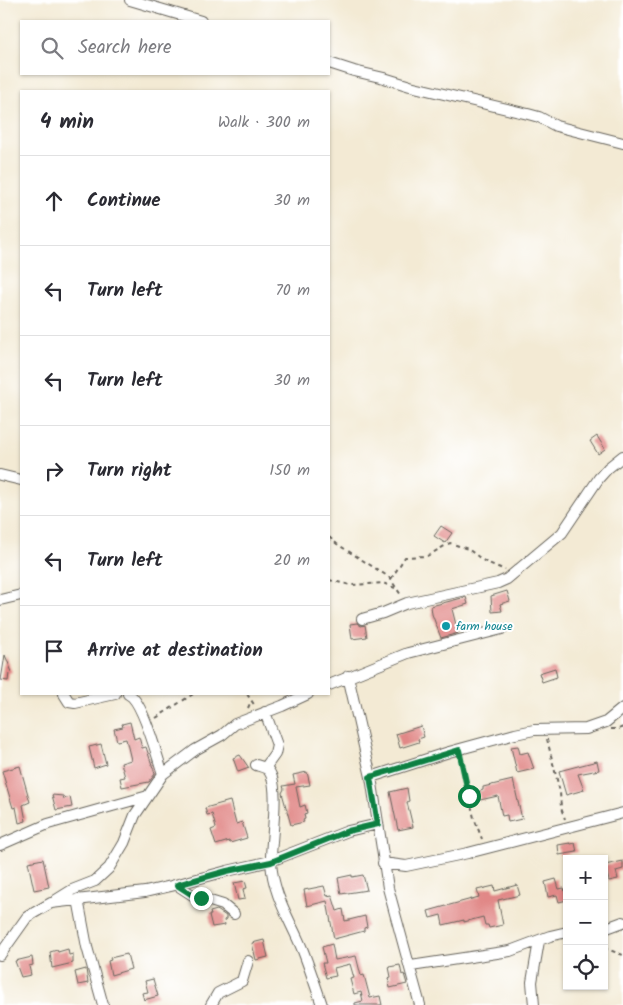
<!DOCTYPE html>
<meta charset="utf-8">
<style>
body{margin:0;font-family:Kalam,sans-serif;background:#f2f2f3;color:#2b2b33}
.controls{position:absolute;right:15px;bottom:15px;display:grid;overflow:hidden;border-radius:0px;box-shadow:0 1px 4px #0004}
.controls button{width:45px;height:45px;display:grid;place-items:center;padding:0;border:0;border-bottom:1px solid #e1e1e2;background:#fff;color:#2b2b33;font:25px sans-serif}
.stop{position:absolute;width:15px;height:15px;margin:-11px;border:4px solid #0b8043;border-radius:50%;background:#fff}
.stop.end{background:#0b8043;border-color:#fff;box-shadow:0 1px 5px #0008}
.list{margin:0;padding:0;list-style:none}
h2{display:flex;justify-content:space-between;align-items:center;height:65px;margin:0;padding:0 20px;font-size:21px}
h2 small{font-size:16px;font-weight:400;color:#7c7c81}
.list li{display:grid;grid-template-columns:32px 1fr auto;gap:15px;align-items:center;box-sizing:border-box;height:90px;padding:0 20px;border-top:1px solid #e1e1e2}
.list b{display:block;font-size:19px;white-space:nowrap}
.list em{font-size:16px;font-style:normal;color:#7c7c81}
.icon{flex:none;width:28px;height:28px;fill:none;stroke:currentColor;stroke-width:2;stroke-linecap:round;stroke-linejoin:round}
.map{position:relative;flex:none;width:623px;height:1005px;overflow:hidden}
.search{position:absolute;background:#fff;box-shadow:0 1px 4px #0004;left:20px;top:20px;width:310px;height:55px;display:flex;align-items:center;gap:12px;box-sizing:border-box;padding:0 18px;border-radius:0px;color:#7c7c81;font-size:19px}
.panel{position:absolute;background:#fff;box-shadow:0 1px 4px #0004;left:20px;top:90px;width:310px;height:605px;border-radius:0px}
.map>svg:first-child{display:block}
.building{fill:#e18887}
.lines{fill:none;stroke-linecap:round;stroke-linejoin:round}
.street-casing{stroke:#67645c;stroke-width:12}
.path{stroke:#67645c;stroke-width:2;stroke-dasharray:4 4;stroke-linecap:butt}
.street{stroke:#fff;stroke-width:10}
.route{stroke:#0b8043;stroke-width:6}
.culture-dot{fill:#0f9aa8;stroke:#fff;stroke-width:2}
.labels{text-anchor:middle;stroke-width:4;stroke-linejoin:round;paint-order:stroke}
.culture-label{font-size:12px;fill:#0d838f;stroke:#fff;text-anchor:start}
</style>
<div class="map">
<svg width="623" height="1005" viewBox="0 0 623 1005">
<rect width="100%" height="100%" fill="#fff"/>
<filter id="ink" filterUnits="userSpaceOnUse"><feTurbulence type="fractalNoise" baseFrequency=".02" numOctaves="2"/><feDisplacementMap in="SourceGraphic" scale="10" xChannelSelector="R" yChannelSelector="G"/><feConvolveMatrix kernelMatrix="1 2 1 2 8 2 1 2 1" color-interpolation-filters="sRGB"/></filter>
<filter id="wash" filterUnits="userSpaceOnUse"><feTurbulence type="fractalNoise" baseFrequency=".0096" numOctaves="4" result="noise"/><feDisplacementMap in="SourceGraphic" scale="20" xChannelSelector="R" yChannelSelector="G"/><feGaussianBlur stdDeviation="1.12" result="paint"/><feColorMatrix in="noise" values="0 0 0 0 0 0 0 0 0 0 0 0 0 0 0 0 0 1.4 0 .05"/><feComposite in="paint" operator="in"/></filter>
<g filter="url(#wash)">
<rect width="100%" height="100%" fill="#f3ead4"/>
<g id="blocks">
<!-- building -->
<path class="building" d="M597,436L605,449L598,454L590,441Z
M441,526L452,533L445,543L434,536Z
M507,591L510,601L500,604L502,611L492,612L491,596Z
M466,597L468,604L452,609L458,633L441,638L432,614L431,606Z
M357,623L361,626L365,625L367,637L352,639L350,624Z
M5,655L12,672L9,673L8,681L1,680Z
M555,668L557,677L542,682L539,673Z
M130,722L134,739L139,737L142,748L146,747L155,774L149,782L122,787L120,778L125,777L121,763L131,760L126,739L117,741L114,729L123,727L122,724Z
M421,726L424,737L418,739L419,742L400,748L396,734Z
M101,744L106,764L94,768L89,747Z
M518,746L520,754L528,752L534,769L517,773L511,747Z
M240,755L249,768L238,772L233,758Z
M597,761L599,770L578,774L584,790L566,795L559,771Z
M20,766L30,802L23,805L26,821L19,823L16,807L13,808L2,771Z
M307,772L310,785L296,787L300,807L305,805L307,813L304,814L305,819L303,820L304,822L291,825L282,793L284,789L283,786L295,784L293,775Z
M513,780L522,819L508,822L507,815L502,816L498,796L480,800L478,792L483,790V787Z
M407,788L409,801L407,802L413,827L398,830L390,792Z
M52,795L63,796L64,799L70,797L72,807L56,810Z
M230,801L236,824L242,822L247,838L230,843L229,841L216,845L211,830L216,828L212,814L207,815L205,808Z
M570,843L571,844L575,843L577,852L559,855L558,845Z
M43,859L49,887L34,890L28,862Z
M623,861V869L616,871L618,879L609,881L605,865Z
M352,875V877L363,875L367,890L341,894L338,878Z
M556,879L559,889L564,888L567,900L559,902L557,895L548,897L545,882Z
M245,881L247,888L243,889L245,899L238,900L234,883Z
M517,885L520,895L498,900L503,925L489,928L488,925H485L483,917L464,922V920L443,925L441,915L430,918L428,911L479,897L477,890L494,886L495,891Z
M324,886L327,896L332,895L337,911L343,909L345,921L365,916L367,927L364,928V931L334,939L327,901L307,906L304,890Z
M217,910L226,916V919L224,920L225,925L212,927L209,915H211L210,912Z
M264,940L268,957L256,960L252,943Z
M332,944L335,960L356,956L361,976L364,975L370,998L380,996L382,1005H355V1003L363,1001L361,992L354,994L350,979L354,978L350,964L334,968L336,976L326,978L322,963H326L322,947Z
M68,949L69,955L73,954V963L52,968L50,952L57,950L58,952Z
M127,954L131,969L111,975L108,961L111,960L110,958Z
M32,957L33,965L29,966L31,975L21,977L15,961Z
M400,965L402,975L404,974L407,984L390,988L388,978L391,977L389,967Z
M86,969L88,983L78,985L75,972Z
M153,979L158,996L144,1000L142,993L148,992L145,981Z"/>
</g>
</g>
<g filter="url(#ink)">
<use href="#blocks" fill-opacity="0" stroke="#67645c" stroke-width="1"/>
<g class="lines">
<!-- street casing -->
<g class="street-casing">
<path id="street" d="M130,0L201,21
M329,63L354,71L384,78L410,86L528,114L539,117L556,126L623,143
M0,475L21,480
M0,600L21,595
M362,619L383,613L407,603L498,583L507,579L562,533L599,478L608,468L623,456
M348,676L371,777L388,888L420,1005
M329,685L408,653L502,629
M64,694L69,702L75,703L115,694
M128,694C143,700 157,757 163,774
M265,712L277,745L275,754L265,768
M256,765C259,766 264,767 267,769C282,782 270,842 271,862C273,896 291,921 303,951C310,969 316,987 322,1005
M371,777L449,752L515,734L534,730L586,729L606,722L623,708
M0,845L48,824L148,796
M383,863L406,866L468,853L623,813
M177,885L194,896L223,905L234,914
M78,899L87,947L103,1005
M56,900L72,890L95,881L109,868L124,843L135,815L163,774L195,750L222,735L235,724L282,706L308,694
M604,929L623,922
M0,955L27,917L51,903L145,892L171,886L227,871L271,861L348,831L378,824
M411,966L510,951L550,936L567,932
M211,1005L218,993L242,981L248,961
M534,1005L532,982L539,941"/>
</g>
<!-- path -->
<path class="path" d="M329,537L337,544L389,577L401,595
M391,579L405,557L427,556L450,543L468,549L484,561L505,570
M329,580L351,585L383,583L395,588
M247,694L255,706
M248,708L251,701
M156,718L193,694
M611,729H619L623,727
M547,739L560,792L561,808L565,819
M461,759L474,818L482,839
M604,948L623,955"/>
<!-- street -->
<use href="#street" class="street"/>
</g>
</g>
<g class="lines" filter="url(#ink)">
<!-- route -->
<path class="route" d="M201,898L194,896L177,885L227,871L271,862L348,831L378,824L370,777L459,750L469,796"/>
</g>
<!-- markers -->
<circle class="culture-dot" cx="446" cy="626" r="5"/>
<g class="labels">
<!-- culture labels -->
<g class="culture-label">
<text x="456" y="630">farm house</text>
</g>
</g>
</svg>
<div class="controls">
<button>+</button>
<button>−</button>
<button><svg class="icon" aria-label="locate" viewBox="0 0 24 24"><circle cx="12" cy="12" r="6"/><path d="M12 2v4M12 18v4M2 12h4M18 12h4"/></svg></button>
</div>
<div class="stop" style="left:469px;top:796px"></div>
<div class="stop end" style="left:201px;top:898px"></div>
<div class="search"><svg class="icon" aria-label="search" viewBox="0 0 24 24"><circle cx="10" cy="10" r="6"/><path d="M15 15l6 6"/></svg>Search here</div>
<section class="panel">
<h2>4 min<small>Walk · 300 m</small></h2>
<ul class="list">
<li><svg class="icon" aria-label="ahead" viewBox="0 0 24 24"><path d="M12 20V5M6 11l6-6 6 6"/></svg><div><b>Continue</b></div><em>30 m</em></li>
<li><svg class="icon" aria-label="left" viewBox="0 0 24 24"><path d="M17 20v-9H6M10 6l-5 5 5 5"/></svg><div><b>Turn left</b></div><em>70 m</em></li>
<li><svg class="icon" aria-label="left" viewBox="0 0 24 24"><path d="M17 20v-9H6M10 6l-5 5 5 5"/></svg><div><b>Turn left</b></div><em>30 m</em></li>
<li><svg class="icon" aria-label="right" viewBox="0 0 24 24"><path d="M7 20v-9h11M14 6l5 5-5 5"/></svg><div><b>Turn right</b></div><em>150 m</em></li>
<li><svg class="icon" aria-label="left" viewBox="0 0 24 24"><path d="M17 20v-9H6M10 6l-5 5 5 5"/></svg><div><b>Turn left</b></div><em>20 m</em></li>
<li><svg class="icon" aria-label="arrive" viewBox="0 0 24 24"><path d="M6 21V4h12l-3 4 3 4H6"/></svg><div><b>Arrive at destination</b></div></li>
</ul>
</section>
</div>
